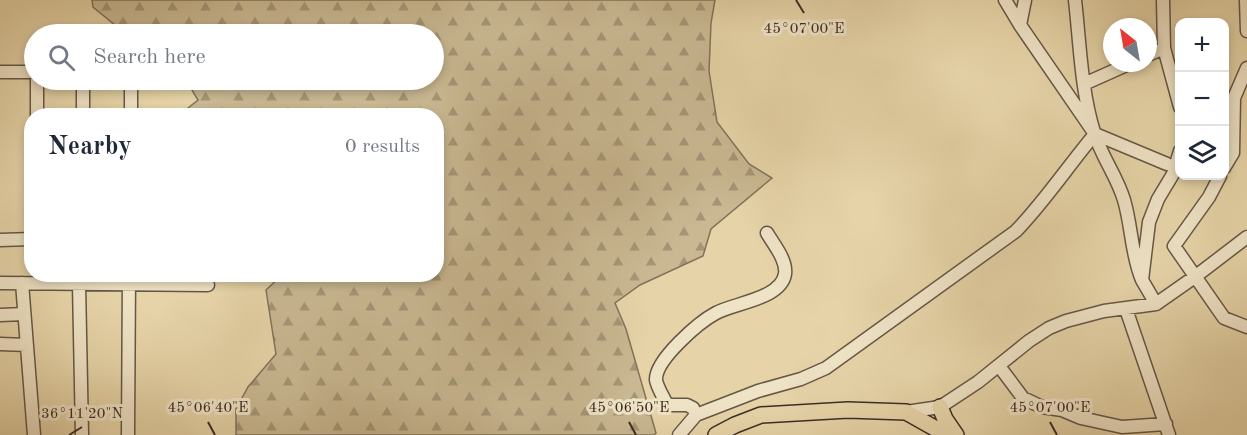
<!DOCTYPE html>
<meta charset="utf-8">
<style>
body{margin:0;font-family:"Old Standard TT",serif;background:#f2f2f3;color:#1f2937}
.controls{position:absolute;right:18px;top:18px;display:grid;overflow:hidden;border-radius:12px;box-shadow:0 3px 9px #0003}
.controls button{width:54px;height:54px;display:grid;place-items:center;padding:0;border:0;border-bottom:2px solid #e0e1e3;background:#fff;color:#1f2937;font:30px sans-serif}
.compass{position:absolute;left:1103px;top:18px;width:54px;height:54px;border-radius:50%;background:#fff;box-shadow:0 3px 9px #0003;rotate:329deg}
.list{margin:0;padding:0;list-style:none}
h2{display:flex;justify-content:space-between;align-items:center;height:78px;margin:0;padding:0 24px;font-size:26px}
h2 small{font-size:20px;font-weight:400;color:#747a83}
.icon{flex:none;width:33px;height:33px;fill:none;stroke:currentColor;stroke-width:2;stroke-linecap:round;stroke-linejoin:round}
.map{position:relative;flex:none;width:1247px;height:435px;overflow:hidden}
.search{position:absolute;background:#fff;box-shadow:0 3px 9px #0003;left:24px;top:24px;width:420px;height:66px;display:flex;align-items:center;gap:15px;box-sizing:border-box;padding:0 21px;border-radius:33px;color:#747a83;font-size:22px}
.panel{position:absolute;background:#fff;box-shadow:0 3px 9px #0003;left:24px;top:108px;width:420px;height:174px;border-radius:24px}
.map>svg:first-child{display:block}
.forest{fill:url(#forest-firs);stroke:#82725c;stroke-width:1.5}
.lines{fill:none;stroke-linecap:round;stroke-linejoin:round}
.minor-casing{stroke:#665746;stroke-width:15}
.major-casing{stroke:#3b2d25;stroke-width:18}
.minor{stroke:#efe3c6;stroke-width:12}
.major{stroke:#e6d4a8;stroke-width:15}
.ticks{fill:none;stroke:#3b2d25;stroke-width:2}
.ticks-label{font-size:15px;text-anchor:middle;fill:#3b2d25;stroke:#efe3c6;stroke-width:6;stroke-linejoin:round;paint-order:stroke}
</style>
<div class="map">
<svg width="1247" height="435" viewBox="0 0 1247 435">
<defs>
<pattern id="forest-firs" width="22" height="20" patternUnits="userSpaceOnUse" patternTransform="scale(1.5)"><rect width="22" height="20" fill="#c9b892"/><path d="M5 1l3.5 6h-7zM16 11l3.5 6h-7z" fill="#a49677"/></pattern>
</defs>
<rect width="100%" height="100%" fill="#e6d4a8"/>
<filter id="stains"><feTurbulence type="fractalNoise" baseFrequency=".00333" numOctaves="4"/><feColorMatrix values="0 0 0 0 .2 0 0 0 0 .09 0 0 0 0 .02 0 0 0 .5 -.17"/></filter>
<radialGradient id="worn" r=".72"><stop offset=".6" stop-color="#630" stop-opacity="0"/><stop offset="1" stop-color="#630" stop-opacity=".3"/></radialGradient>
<!-- forest -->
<path class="forest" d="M92,0H715L711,23L709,71L717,122L749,164L772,178L711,229L703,256L640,285L615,303L626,329L656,433L654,435H236V409L248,387L276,354L266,290L282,275L436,274V116L184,115L183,112L198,100L186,80H434V34H126L93,7Z"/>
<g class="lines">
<!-- minor casing -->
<g class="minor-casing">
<path id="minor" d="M1005,0L1020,25L1095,134L1167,164
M1075,0C1080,44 1081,90 1094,132C1101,156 1117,176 1124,200C1132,227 1131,254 1142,280
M1163,0L1164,48L1180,107
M1246,0L1247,31
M1020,25L1025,0
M1148,55L1164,48
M0,72H34
M1084,84L1131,63
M37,116V80
M83,116V80
M131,116V80
M1224,168L1233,153L1234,98L1247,68
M1220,176L1209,197L1174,246L1224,318L1247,327
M0,240L32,239
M0,283L208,285
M22,283L34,435
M79,284L82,435
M1156,304L1142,280L1149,222L1158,199L1173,174L1180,151
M1126,309L1169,435
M0,315L24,314
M0,344L27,345
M999,366L1023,398L1042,407L1062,410L1081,418L1122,427L1166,424
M906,412L940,407L978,382L1029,341L1049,328L1066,321L1104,311L1156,304L1196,276L1247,237
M696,415L758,391L801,379L826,368L1016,231C1045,201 1068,166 1095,134
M128,435L129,274
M679,435L696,415L693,408L687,405H667C664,398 657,387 656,380C655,360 699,322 716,313C734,303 781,299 785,274C787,260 774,245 767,233"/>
</g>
<!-- major casing -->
<g class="major-casing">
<path id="major" d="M940,407L945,419L956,435
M716,435L735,425L761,415L848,410L906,412L947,435"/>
</g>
<!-- minor -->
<use href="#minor" class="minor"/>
<!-- major -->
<use href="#major" class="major"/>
</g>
<!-- ticks -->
<path class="ticks" d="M796,0L804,13M208,422L215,435M629,422L636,435M1050,422L1057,435M69,435L82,427"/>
<g class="ticks-label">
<text x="804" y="33">45°07'00"E</text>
<text x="208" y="412">45°06'40"E</text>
<text x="629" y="412">45°06'50"E</text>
<text x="1050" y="412">45°07'00"E</text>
<text x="82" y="418">36°11'20"N</text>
</g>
<rect width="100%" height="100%" filter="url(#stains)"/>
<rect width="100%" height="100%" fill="url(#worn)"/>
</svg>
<div class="controls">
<button>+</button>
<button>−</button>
<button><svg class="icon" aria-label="layers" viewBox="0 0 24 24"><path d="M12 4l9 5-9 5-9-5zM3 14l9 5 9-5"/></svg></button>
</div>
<svg class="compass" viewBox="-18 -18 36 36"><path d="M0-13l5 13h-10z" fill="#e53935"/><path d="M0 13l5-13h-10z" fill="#747a83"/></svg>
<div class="search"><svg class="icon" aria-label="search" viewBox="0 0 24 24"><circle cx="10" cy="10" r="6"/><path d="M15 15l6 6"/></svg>Search here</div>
<section class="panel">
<h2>Nearby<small>0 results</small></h2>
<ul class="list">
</ul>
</section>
</div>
